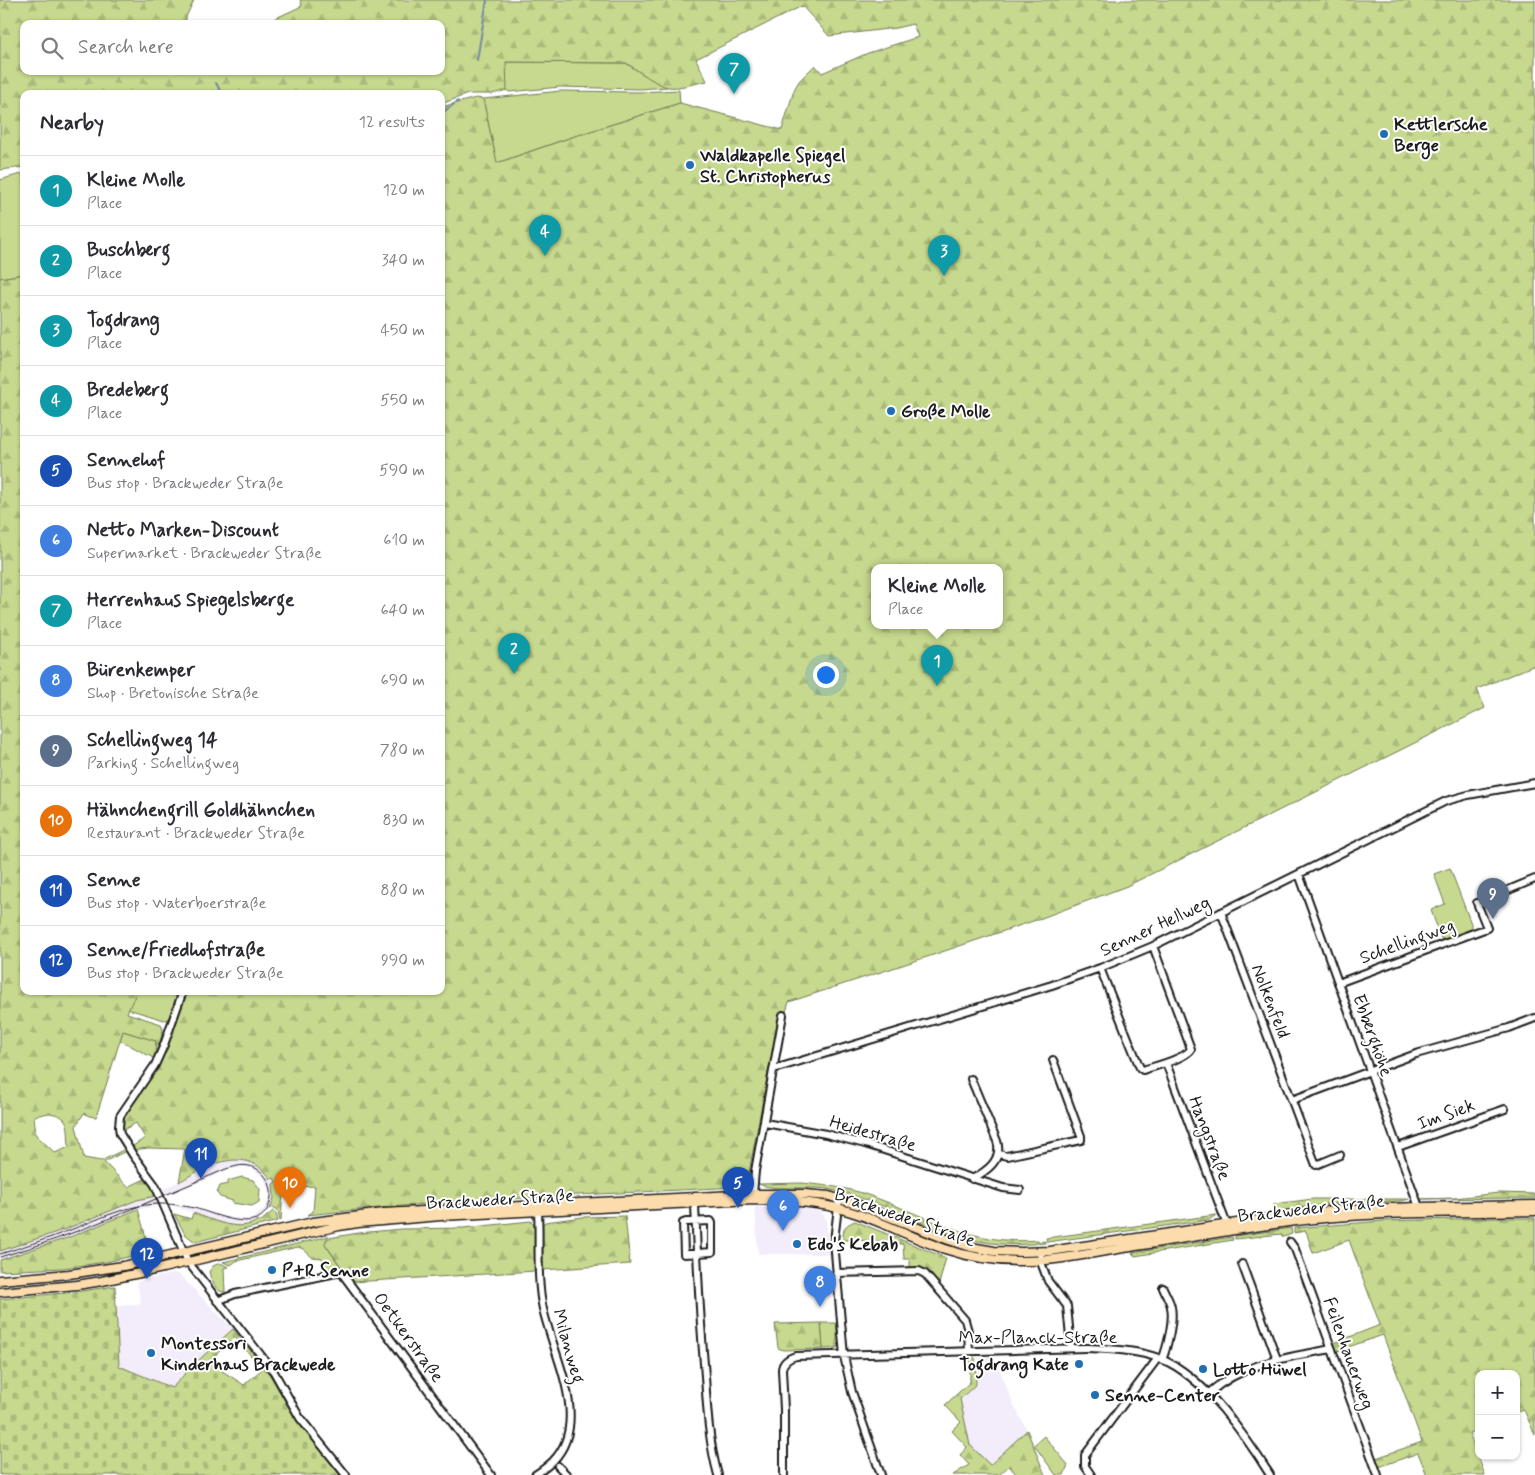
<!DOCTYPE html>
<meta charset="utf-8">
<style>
body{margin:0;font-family:Mynerve,sans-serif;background:#f7f7f7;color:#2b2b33}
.controls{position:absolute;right:15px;bottom:15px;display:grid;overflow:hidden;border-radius:10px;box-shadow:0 1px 4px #0004}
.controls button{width:45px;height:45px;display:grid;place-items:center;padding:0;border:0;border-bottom:1px solid #e1e1e2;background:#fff;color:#2b2b33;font:25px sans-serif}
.you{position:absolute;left:825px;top:674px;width:18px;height:18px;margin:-12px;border:4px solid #fff;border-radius:50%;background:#1a73e8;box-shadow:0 0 0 8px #1a73e833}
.badge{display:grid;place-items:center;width:32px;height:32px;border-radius:50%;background:#1f6fb2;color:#fff;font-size:16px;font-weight:700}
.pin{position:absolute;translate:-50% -41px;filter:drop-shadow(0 1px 2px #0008)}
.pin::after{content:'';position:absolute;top:26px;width:18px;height:15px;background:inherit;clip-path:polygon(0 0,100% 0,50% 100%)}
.popup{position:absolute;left:871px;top:564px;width:132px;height:65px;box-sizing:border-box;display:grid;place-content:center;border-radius:10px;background:#fff;filter:drop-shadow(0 1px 4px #0005);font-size:16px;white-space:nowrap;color:#7c7c81}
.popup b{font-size:19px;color:#2b2b33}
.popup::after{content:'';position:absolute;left:50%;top:100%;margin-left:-10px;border:10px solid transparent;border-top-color:#fff}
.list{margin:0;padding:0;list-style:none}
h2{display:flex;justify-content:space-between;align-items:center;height:65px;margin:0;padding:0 20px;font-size:21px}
h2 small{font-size:16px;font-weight:400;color:#7c7c81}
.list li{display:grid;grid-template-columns:32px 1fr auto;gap:15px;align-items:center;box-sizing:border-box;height:70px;padding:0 20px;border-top:1px solid #e1e1e2}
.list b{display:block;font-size:19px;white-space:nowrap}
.list p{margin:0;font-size:16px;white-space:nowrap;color:#7c7c81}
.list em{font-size:16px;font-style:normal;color:#7c7c81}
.icon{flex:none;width:28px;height:28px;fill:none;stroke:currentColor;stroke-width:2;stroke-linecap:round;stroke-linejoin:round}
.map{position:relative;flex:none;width:1535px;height:1475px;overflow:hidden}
.search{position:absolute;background:#fff;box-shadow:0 1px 4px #0004;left:20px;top:20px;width:425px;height:55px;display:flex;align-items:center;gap:12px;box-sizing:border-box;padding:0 18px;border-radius:10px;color:#7c7c81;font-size:19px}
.panel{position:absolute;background:#fff;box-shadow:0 1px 4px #0004;left:20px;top:90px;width:425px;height:905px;border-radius:10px}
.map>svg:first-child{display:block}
.built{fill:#f3ecfa}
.green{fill:#c6d98e;stroke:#717a55}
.forest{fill:url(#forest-firs);stroke:#717a55;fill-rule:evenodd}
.cemetery{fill:url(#cemetery-stones);stroke:#717a55;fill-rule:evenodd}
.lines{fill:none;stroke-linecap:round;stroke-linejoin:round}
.stream{stroke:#748aa0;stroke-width:2}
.minor-casing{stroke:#1c1c1c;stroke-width:10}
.major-casing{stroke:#1c1c1c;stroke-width:11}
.minor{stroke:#fff;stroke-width:6}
.major{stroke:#fcdcac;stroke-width:8}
.tram{stroke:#1c1c1c;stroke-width:1}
.poi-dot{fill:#1f6fb2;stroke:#fff;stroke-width:2}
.labels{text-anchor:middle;stroke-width:4;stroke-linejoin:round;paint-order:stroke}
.poi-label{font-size:18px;font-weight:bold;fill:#1c1c1c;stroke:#fff;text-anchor:start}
.street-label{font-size:18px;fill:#1c1c1c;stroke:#fff}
</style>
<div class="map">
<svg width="1535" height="1475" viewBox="0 0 1535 1475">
<defs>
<pattern id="forest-firs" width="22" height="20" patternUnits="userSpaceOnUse" patternTransform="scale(1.25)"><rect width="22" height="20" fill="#c6d98e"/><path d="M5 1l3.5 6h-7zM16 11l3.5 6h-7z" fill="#aaba7a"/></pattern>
<pattern id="cemetery-stones" width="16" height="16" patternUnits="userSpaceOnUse" patternTransform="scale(1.25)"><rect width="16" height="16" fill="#c6d98e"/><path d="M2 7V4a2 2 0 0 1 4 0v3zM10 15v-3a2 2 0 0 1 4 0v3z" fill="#aaba7a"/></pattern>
</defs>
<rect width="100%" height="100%" fill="#fff"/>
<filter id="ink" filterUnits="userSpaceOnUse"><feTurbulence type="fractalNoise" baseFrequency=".02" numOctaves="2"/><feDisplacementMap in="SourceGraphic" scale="10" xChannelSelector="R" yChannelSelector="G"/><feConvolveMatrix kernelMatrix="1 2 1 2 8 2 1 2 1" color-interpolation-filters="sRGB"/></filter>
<g filter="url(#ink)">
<!-- built -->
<path class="built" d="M226,1160H239L253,1164L267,1173L271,1179L274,1178L276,1182L273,1184L274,1198L270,1209L255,1223L244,1227L235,1226L176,1207L178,1204L231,1218L252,1219L264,1209L270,1196L264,1178L252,1168L242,1167L228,1170L165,1196L163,1189Z
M156,1196L159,1203L157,1206L131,1211L70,1237L0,1260V1251L66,1229L137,1200Z
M755,1207H789L820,1211L824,1215L826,1220L830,1254H758Z
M176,1273L181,1276L233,1329L191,1367L172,1388L119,1366L116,1307L141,1303L137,1282Z
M990,1357L999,1368L1014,1406L1027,1430L990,1465L970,1445L960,1399L976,1384L975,1358Z"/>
<!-- green -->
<path class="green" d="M505,62L626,63L641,73L667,87L640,89L560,87L509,92L506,89Z
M679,90L680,103L572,137L497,163L483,99L561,91L639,92Z
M24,173V274L0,278V180Z
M1450,868L1473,929L1442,941L1431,910L1445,904L1434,874Z
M137,991H180L168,1019L164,1020L128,1009Z
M123,1031L156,1041L155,1059L120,1040Z
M242,1177L253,1180L260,1189L259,1202L252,1206L232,1203L233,1201L220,1197L217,1193L220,1186L228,1184V1181Z
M329,1236L326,1240L327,1247L341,1267L321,1271L325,1267L322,1258L312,1257L303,1249L298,1247L236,1261L231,1265L223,1262Z
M220,1263L229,1267L224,1268L225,1292C216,1293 211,1280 209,1272L213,1266Z
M821,1323H837V1348L823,1349Z
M1044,1436L1068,1465L1064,1475H1056L1034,1445Z"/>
<!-- forest -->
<path class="forest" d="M0,0H194L186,17V24H24V71H441V24H263L302,6L300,0H1535V665L1477,689L1485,708L1127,886L1039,919L933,955L789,1002L769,1067L748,1178L737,1187C594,1195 450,1199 307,1215L313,1212L315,1186L282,1188L283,1192L281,1220L280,1221L278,1210L273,1207L270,1209L274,1198L273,1184L276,1182L274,1178L271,1179C246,1144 208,1165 179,1182L185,1149L148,1148L133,1150V1146L145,1138L136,1123L123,1130C122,1106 150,1082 161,1061L186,991H441V107L476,98L483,99L497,163L572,137L680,103L782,130L794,90L799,81L815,65L822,73L868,53L918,37L913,24L896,28L829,36L802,6L696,59L707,81C697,83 677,89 668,87C657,85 636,69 626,63L506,62L507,90L492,94H468L441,104V94H24V167L0,170ZM874,567H1000V625H874Z
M24,274V991H137L127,1013L161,1024L163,1030L155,1059L156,1041L123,1031L96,1117L89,1116L84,1113L76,1126L84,1158L101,1161L125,1149L126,1151L104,1162L128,1187L147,1178L156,1196L137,1200L66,1229L0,1251V278ZM49,1113C72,1116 67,1128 69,1147L55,1153L36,1135L34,1116Z
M802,1183C821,1185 843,1187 862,1193C925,1214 969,1246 1038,1240L1039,1242L1045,1241V1243C1015,1246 985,1245 955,1235C911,1221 873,1197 827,1189C810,1186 771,1191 759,1184Z
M1499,1193L1535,1194V1198L1421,1199L1454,1198Z
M1313,1199H1409L1402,1201L1339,1203L1276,1211L1274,1204Z
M138,1209L150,1252L106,1262L63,1268L0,1271V1260L70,1237Z
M273,1211L276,1213L278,1221L195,1242L185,1234L174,1214L191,1219L193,1213C212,1219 241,1234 258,1220L260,1222Z
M1216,1215L1209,1220L1047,1242L1046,1238Z
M625,1216L630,1264L543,1270L541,1226L545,1222L583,1217Z
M1496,1218H1535V1435L1524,1410L1516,1412V1374H1479V1429L1469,1433L1485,1475H1427L1418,1453L1379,1467L1376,1458L1422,1442L1383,1335L1337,1351L1334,1343L1380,1325L1349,1240L1313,1253L1306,1231L1294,1233V1228L1383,1221Z
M531,1221L535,1227L536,1271L352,1282L325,1244L326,1240L329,1238L358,1233L401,1229L463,1228Z
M855,1221L946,1258L939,1284C932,1274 923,1268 910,1268V1259H904L903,1244H879L878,1241L843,1240C843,1229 844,1225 855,1221Z
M1291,1228L1292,1234L1283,1237L1281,1234L1235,1239V1236Z
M1232,1237L1233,1240L1135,1256L1132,1253Z
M821,1323L823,1349L783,1350L778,1348L775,1324Z
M970,1358H975L976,1384L960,1399L970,1445L990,1465L1027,1430L1045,1475H1017L1009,1466L999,1475H953L969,1465L960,1455L967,1447L952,1431L961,1422L945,1405L970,1382Z"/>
<!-- cemetery -->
<path class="cemetery" d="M115,1286L119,1366L172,1388L191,1367L233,1329L270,1375L295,1418L340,1475H0V1299L75,1292ZM235,1337L262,1369L244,1385L213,1365L210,1360Z"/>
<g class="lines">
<!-- stream -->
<path class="stream" d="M477,60L487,0
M216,83L222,94
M441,114L458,101"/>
<!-- minor casing -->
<g class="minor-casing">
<path id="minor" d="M1299,874L1419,1207
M1221,912L1316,1165L1340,1155
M1100,968L1140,1068L1143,1070C1155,1066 1185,1059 1191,1049L1153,946
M1338,983L1487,928L1477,903L1535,879
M183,991L164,1045L155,1065L120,1116L119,1127L120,1134L133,1155L155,1185L188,1262L274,1372L300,1418L346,1475
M1166,1063L1227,1225
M774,1069L1052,985L1100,968L1153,946L1446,801L1468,795L1535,783
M971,1079L997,1141C1003,1160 987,1171 972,1179
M1292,1100L1416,1054L1509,1028L1535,1018
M765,1123L826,1134L865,1144L1003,1188L1020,1190
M1398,1147L1505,1109
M999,1154L1007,1156L1081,1140V1136L1053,1060
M753,1194L755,1171L783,1015
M839,1198L834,1241L844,1356L852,1392L881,1475
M695,1204C697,1261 700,1319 705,1376C707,1409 709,1443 718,1475
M711,1221L712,1223V1252L684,1254L683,1223L686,1222Z
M1290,1242L1295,1249L1378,1475
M1040,1252L1042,1265L1048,1281L1067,1306L1071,1348
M1242,1264L1277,1359
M836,1273L919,1271L925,1274L965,1320L968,1331L969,1351
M217,1301L235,1294L341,1272L491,1475
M1162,1360C1167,1348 1174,1320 1171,1307C1170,1301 1166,1295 1163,1288
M1208,1394C1242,1363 1288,1357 1332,1349
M558,1466L567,1475
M535,1475C541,1471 548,1466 553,1461C593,1420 550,1350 542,1304C536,1273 540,1243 538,1212
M784,1475V1410L782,1369C783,1361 789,1358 796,1356L1086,1348C1111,1349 1138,1350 1161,1359C1203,1375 1247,1438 1270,1475
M1091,1475L1085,1466V1455L1158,1358"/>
</g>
<!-- major casing -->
<g class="major-casing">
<path id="major" d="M0,1280L69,1274L123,1266L313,1222L384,1213L753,1194H805L829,1196L859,1205L949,1240L971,1247L994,1251L1022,1252L1050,1251L1290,1215L1338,1210L1419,1207L1535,1205
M0,1292L77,1285L102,1281L163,1268L339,1226L358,1223L441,1216L753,1200C785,1201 817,1201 848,1211C882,1221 912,1238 945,1249C969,1257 994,1261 1019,1261C1052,1262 1086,1254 1118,1249C1175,1240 1231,1230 1288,1222C1369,1211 1453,1213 1535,1211"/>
</g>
<!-- minor -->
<use href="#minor" class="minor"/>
<!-- major -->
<use href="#major" class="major"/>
<!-- tram -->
<path class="tram" d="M0,1254C22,1247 44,1240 65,1232C98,1220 128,1203 164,1204C174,1204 184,1206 194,1208C217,1214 265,1239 271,1197C273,1183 262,1168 249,1166C241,1164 234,1167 226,1169C152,1200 78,1235 0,1257"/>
</g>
</g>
<!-- markers -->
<g class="poi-dot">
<circle cx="1384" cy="134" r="5"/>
<circle cx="690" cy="165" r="5"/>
<circle cx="891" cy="411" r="5"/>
<circle cx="797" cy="1244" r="5"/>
<circle cx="272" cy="1270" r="5"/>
<circle cx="151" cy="1353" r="5"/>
<circle cx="1079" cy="1364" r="5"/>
<circle cx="1203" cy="1369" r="5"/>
<circle cx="1095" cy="1395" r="5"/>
</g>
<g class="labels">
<!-- poi labels -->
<g class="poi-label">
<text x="1394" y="130">Kettlersche<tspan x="1394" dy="21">Berge</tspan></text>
<text x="700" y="161">Waldkapelle Spiegel<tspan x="700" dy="21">St. Christopherus</tspan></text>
<text x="901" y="417">Große Molle</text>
<text x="807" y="1250">Edo's Kebab</text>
<text x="282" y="1276">P+R Senne</text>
<text x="161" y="1349">Montessori<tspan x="161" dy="21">Kinderhaus Brackwede</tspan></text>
<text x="1069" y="1370" text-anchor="end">Togdrang Kate</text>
<text x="1213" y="1375">Lotto Hüwel</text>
<text x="1105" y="1401">Senne-Center</text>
</g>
<!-- street labels -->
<g class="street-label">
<text transform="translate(1155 926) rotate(-25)" y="6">Senner Hellweg</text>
<text transform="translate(1407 941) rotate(-20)" y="6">Schellingweg</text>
<text transform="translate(1271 1001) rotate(69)" y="6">Nolkenfeld</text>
<text transform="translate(1373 1035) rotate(70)" y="6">Ebberghöhe</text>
<text transform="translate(1446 1114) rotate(-20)" y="6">Im Siek</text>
<text transform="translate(873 1133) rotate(16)" y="6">Heidestraße</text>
<text transform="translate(1210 1138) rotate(69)" y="6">Hangstraße</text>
<text transform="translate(500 1199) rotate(-3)" y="6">Brackweder Straße</text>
<text transform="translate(1311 1208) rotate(-6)" y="6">Brackweder Straße</text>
<text transform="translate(905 1217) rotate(19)" y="6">Brackweder Straße</text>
<text transform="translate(409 1337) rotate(54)" y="6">Oetkerstraße</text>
<text x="1038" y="1343">Max-Planck-Straße</text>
<text transform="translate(569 1346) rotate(74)" y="6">Milanweg</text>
<text transform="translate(1349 1353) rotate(70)" y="6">Feilenhauerweg</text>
</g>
</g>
</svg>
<div class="controls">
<button>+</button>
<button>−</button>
</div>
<div class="you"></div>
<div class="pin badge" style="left:937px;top:686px;background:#0f9aa8">1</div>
<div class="popup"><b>Kleine Molle</b>Place</div>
<div class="pin badge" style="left:514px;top:674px;background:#0f9aa8">2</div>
<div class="pin badge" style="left:944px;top:276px;background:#0f9aa8">3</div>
<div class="pin badge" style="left:545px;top:256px;background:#0f9aa8">4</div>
<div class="pin badge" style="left:738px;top:1208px;background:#1a4fb4">5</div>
<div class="pin badge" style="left:783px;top:1231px;background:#3f7fe0">6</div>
<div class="pin badge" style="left:734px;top:94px;background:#0f9aa8">7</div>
<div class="pin badge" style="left:820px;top:1307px;background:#3f7fe0">8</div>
<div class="pin badge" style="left:1493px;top:919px;background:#5c6f8a">9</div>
<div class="pin badge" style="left:290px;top:1208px;background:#e8710a">10</div>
<div class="pin badge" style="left:201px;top:1179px;background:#1a4fb4">11</div>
<div class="pin badge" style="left:147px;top:1279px;background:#1a4fb4">12</div>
<div class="search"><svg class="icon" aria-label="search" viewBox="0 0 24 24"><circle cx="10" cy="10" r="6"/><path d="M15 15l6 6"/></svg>Search here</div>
<section class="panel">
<h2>Nearby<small>12 results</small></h2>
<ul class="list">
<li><span class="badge" style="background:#0f9aa8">1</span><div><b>Kleine Molle</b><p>Place</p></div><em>120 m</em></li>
<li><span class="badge" style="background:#0f9aa8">2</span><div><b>Buschberg</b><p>Place</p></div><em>340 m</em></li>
<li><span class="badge" style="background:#0f9aa8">3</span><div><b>Togdrang</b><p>Place</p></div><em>450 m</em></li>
<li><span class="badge" style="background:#0f9aa8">4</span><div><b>Bredeberg</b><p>Place</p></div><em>550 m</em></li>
<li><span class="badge" style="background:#1a4fb4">5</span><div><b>Sennehof</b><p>Bus stop · Brackweder Straße</p></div><em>590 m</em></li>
<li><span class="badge" style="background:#3f7fe0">6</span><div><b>Netto Marken-Discount</b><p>Supermarket · Brackweder Straße</p></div><em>610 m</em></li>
<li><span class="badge" style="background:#0f9aa8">7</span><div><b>Herrenhaus Spiegelsberge</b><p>Place</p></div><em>640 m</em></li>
<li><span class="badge" style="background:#3f7fe0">8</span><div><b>Bürenkemper</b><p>Shop · Bretonische Straße</p></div><em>690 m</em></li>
<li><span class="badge" style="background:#5c6f8a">9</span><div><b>Schellingweg 14</b><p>Parking · Schellingweg</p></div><em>780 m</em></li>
<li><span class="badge" style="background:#e8710a">10</span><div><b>Hähnchengrill Goldhähnchen</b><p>Restaurant · Brackweder Straße</p></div><em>830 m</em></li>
<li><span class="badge" style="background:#1a4fb4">11</span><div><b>Senne</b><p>Bus stop · Waterboerstraße</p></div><em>880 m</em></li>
<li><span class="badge" style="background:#1a4fb4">12</span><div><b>Senne/Friedhofstraße</b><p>Bus stop · Brackweder Straße</p></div><em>990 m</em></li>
</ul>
</section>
</div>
